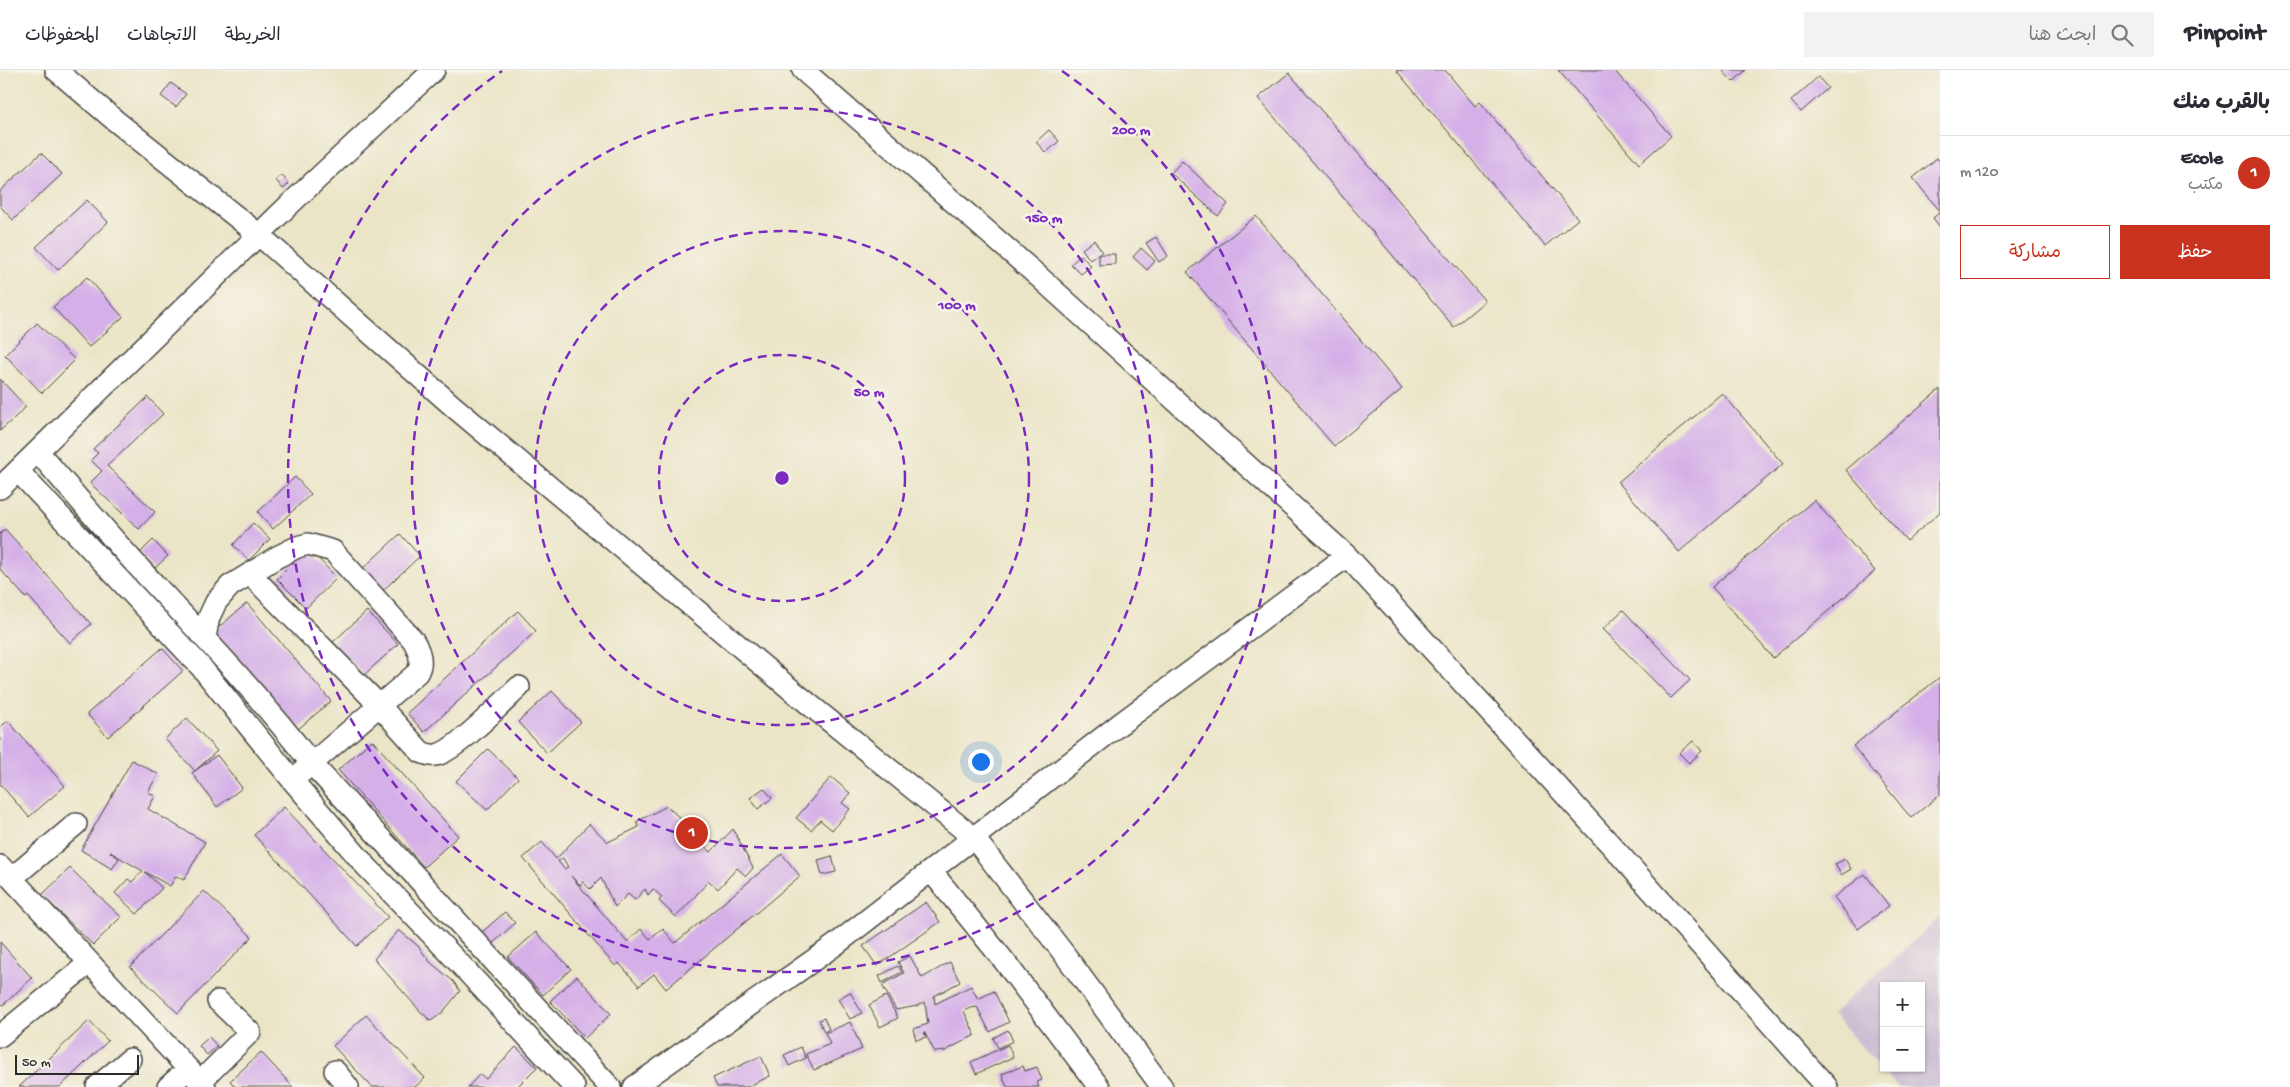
<!DOCTYPE html>
<html lang="ar">
<meta charset="utf-8">
<style>
body{margin:0;font-family:"Gochi Hand","Playpen Sans Arabic",sans-serif;background:#f2f2f3;color:#2b2b33;direction:rtl}
.controls{position:absolute;right:15px;bottom:15px;display:grid;overflow:hidden;border-radius:0px;box-shadow:0 1px 4px #0004}
.controls button{width:45px;height:45px;display:grid;place-items:center;padding:0;border:0;border-bottom:1px solid #e1e1e2;background:#fff;color:#2b2b33;font:25px sans-serif}
.scale{position:absolute;left:15px;bottom:12px;width:124px;box-sizing:border-box;padding-left:5px;border:2px solid #2b2b2b;border-top:0;font-size:14px;line-height:18px;white-space:nowrap;color:#2b2b2b;-webkit-text-stroke:4px #f7f3e8;paint-order:stroke}
.you{position:absolute;left:980px;top:691px;width:18px;height:18px;margin:-12px;border:4px solid #fff;border-radius:50%;background:#1a73e8;box-shadow:0 0 0 8px #1a73e833}
.badge{display:grid;place-items:center;width:32px;height:32px;border-radius:50%;background:#c8321e;color:#fff;font-size:16px;font-weight:700}
.pin{position:absolute;translate:-50% -50%;border:2px solid #fff;box-shadow:0 1px 5px #0006}
.list{margin:0;padding:0;list-style:none}
h2{display:flex;justify-content:space-between;align-items:center;height:65px;margin:0;padding:0 20px;font-size:21px}
h2 small{font-size:16px;font-weight:400;color:#7c7c81}
.list li{display:grid;grid-template-columns:32px 1fr auto;gap:15px;align-items:center;box-sizing:border-box;height:75px;padding:0 20px;border-top:1px solid #e1e1e2}
.list b{display:block;font-size:19px;white-space:nowrap}
.list p{margin:0;font-size:16px;white-space:nowrap;color:#7c7c81}
.list em{font-size:16px;font-style:normal;color:#7c7c81}
.actions{display:flex;gap:10px;padding:15px 20px}
.actions a{flex:1;padding:11px 0;border:1px solid #c8321e;border-radius:0px;text-align:center;font-size:18px;color:#c8321e}
.actions .main{background:#c8321e;color:#fff}
.icon{flex:none;width:28px;height:28px;fill:none;stroke:currentColor;stroke-width:2;stroke-linecap:round;stroke-linejoin:round}
.map{position:relative;flex:none;width:1940px;height:1017px;overflow:hidden;direction:ltr}
header{display:flex;align-items:center;gap:30px;box-sizing:border-box;height:70px;padding:0 25px;background:#fff;border-bottom:1px solid #e1e1e2}
header strong{font-size:24px}
nav{display:flex;gap:28px;margin-inline-start:auto;font-size:18px}
.search{width:350px;height:45px;background:#f2f2f3;display:flex;align-items:center;gap:12px;box-sizing:border-box;padding:0 18px;border-radius:0px;color:#7c7c81;font-size:19px}
main{display:flex}
aside{flex:1;background:#fff}
.map>svg:first-child{display:block}
.industrial{fill:#ccbfd4;fill-rule:evenodd}
.building{fill:#d5b0e8;fill-rule:evenodd}
.lines{fill:none;stroke-linecap:round;stroke-linejoin:round}
.minor-casing{stroke:#484742;stroke-width:24}
.minor{stroke:#fff;stroke-width:21}
.ring{fill:none;stroke:#7b2cbf;stroke-width:2.5;stroke-dasharray:9 6}
.centre{fill:#7b2cbf;stroke:#f7f3e8;stroke-width:2.5}
.ring-label{font-size:15px;text-anchor:middle;font-weight:bold;fill:#7b2cbf;stroke:#f7f3e8;stroke-width:5;stroke-linejoin:round;paint-order:stroke}
</style>
<header>
<strong>Pinpoint</strong>
<div class="search"><svg class="icon" aria-label="search" viewBox="0 0 24 24"><circle cx="10" cy="10" r="6"/><path d="M15 15l6 6"/></svg>ابحث هنا</div>
<nav><a>الخريطة</a><a>الاتجاهات</a><a>المحفوظات</a></nav>
</header>
<main>
<aside>
<h2>بالقرب منك<small></small></h2>
<ul class="list">
<li><span class="badge">1</span><div><b>Ecole</b><p>مكتب</p></div><em>120 m</em></li>
</ul>
<div class="actions"><a class="main">حفظ</a><a>مشاركة</a></div>
</aside>
<div class="map">
<svg width="1940" height="1017" viewBox="0 0 1940 1017">
<rect width="100%" height="100%" fill="#f7f3e8"/>
<filter id="ink" filterUnits="userSpaceOnUse"><feTurbulence type="fractalNoise" baseFrequency=".02" numOctaves="2"/><feDisplacementMap in="SourceGraphic" scale="10" xChannelSelector="R" yChannelSelector="G"/><feConvolveMatrix kernelMatrix="1 2 1 2 8 2 1 2 1" color-interpolation-filters="sRGB"/></filter>
<filter id="wash" filterUnits="userSpaceOnUse"><feTurbulence type="fractalNoise" baseFrequency=".0096" numOctaves="4" result="noise"/><feDisplacementMap in="SourceGraphic" scale="20" xChannelSelector="R" yChannelSelector="G"/><feGaussianBlur stdDeviation="1.12" result="paint"/><feColorMatrix in="noise" values="0 0 0 0 0 0 0 0 0 0 0 0 0 0 0 0 0 1.4 0 .05"/><feComposite in="paint" operator="in"/></filter>
<g filter="url(#wash)">
<rect width="100%" height="100%" fill="#ebe5c7"/>
<!-- industrial -->
<path class="industrial" d="M1940,847V1017H1898L1832,944ZM1884,916H1921V998H1884Z"/>
<g id="blocks">
<!-- building -->
<path class="building" d="M1396,0H1445L1475,36L1480,32L1578,149L1545,176Z
M1558,0H1614L1671,66L1639,94Z
M1722,0H1746L1733,12Z
M1289,3L1485,231L1454,257L1258,28Z
M1818,7L1828,18L1801,42L1791,31Z
M171,13L186,24L176,37L161,26Z
M1049,60L1059,71L1046,83L1036,72Z
M41,83L62,104L13,150L0,136V121Z
M1937,88L1940,92V141L1913,108Z
M1182,91L1228,134L1218,146L1171,103Z
M282,105L289,114L283,119L276,110Z
M87,130L108,152L58,200L36,177Z
M1940,142V157L1933,148Z
M1256,146L1402,319L1334,376L1187,202Z
M1156,167L1168,186L1159,192L1146,173Z
M1094,170L1102,181L1090,190L1082,179Z
M1141,178L1155,191L1147,200L1133,187Z
M1099,184H1115V194L1099,195Z
M1081,185L1091,196L1081,204L1071,194Z
M87,207L123,247L89,277L53,237Z
M37,253L75,290L42,323L5,285Z
M0,309L26,337L0,361Z
M1940,319V442L1907,471L1846,400Z
M1722,323L1783,394L1679,482L1618,412Z
M148,327L163,344L107,396L155,442L139,459L90,413L102,401L91,390L98,383L93,379Z
M295,407L311,424L273,459L258,442Z
M1814,430L1875,501L1773,588L1712,517Z
M253,453L270,469L249,490L233,475Z
M5,459L91,554L70,573L28,526L26,528L0,499V464Z
M400,464L420,486L380,523L360,501Z
M153,470L168,486L154,499L140,483Z
M308,478L337,508L306,538L277,509Z
M247,533L331,631L297,660L212,563Z
M1623,540L1690,610L1671,628L1603,559Z
M367,541L398,574L364,605L333,572Z
M518,541L536,561L424,662L407,643Z
M162,578L183,601L108,667L87,644Z
M1940,607V725L1911,748L1853,676Z
M552,621L581,652L547,683L518,652Z
M187,648L217,681L195,701L165,669Z
M8,651L65,716L29,747L0,714V657Z
M372,670L458,766L424,797L338,700Z
M1693,671L1702,681L1689,693L1679,683Z
M488,679L518,708L487,740L456,711Z
M217,685L242,718L217,737L192,703Z
M132,690L158,704L148,722L155,726L148,739L205,772L184,810L176,806L170,816L145,802L162,818L137,844L115,823L128,809L132,812L143,801L110,782L119,788L112,799L81,780Z
M831,707L850,723L842,733L850,739L832,760L820,750L811,760L796,748Z
M764,718L772,728L758,739L750,728Z
M667,736L687,755L684,757L711,782L733,759L753,798L746,806L737,798L718,819L709,811L676,847L659,831L662,827L653,819L648,825L645,819L635,830L628,824L615,837L601,808L590,819L583,812L580,815L571,806L627,872L641,859L650,869L663,859L675,873L782,784L800,806L666,919L654,904L639,916L619,893L615,896L523,788L542,772L556,789L589,754L608,772L639,757L636,752ZM563,788L568,797L564,799L558,791Z
M284,737L388,847L357,876L254,765Z
M832,786L836,802L822,805L818,790Z
M1845,789L1851,799L1841,805L1835,794Z
M70,798L121,847L93,875L42,825Z
M1865,804L1889,836L1858,859L1834,827Z
M204,821L252,867L178,943L130,897Z
M926,832L940,852L877,896L863,876Z
M505,842L515,853L490,876L480,864Z
M399,860L418,876L430,892L453,911L460,921L442,943L431,951L420,941L374,889Z
M536,862L571,899L543,925L508,887Z
M0,872L32,908L3,935L0,933Z
M910,886L922,908L950,892L960,912L934,926L935,934L971,916L978,929L994,921L1009,952L990,962L977,937L970,938L964,941L975,965L945,981L935,982L924,962L926,967L916,970L913,959L928,954L925,932L917,936L896,940L882,915L904,903L898,892Z
M898,896L902,902L882,913L879,906Z
M577,906L611,944L585,968L550,931Z
M850,922L862,943L850,949L838,929Z
M886,926L898,948L880,957L869,935Z
M366,945L425,1008L415,1017H372L333,976Z
M824,948L829,959L824,962L819,950Z
M89,951L108,971L60,1017H19Z
M850,952L862,979L814,1000L806,984L830,974L825,963Z
M1008,960L1013,971L998,978L993,968Z
M209,967L217,976L207,985L199,976Z
M1008,975L1013,987L976,1004L971,992Z
M516,977L537,997L517,1017H468L480,1004L486,1009Z
M801,977L806,988L789,996L784,985Z
M261,982L293,1017H235L230,1011Z
M761,986L770,1006L747,1017H717L713,1008Z
M1023,996L1025,1001L1037,997L1042,1010L1037,1012L1039,1017H1007L1002,1004Z"/>
</g>
</g>
<g filter="url(#ink)">
<use href="#blocks" fill-opacity="0" stroke="#484742" stroke-width="1"/>
<g class="lines">
<!-- minor casing -->
<g class="minor-casing">
<path id="minor" d="M56,0L117,52L258,164L454,337L794,622L974,768L1065,885L1162,1017
M803,0L1038,206L1347,486L1620,785L1827,1017
M38,382C73,422 107,463 143,502C201,564 259,625 311,693L610,1017
M18,401L201,597L293,711L365,795L460,894L574,1017
M0,418L289,135L434,0
M250,504L378,634L421,682C426,684 430,686 436,685C455,682 503,632 519,617
M205,567L209,547L216,532L230,516L277,487L297,477L308,474L333,481L413,570C419,580 424,592 417,603L302,702
M0,796L205,1017
M931,801L1005,892L1099,1017
M12,808L76,754
M0,966L89,893
M335,1001L348,1017
M200,1012L250,962L218,931
M97,1017L130,989
M168,1017L188,999
M634,1017L835,875L1120,654L1347,486"/>
</g>
<!-- minor -->
<use href="#minor" class="minor"/>
</g>
</g>
<!-- distance rings -->
<g class="ring">
<circle cx="782" cy="408" r="123"/>
<circle cx="782" cy="408" r="247"/>
<circle cx="782" cy="408" r="370"/>
<path d="M1062 1A494 494 0 1 1 502 1"/>
</g>
<circle cx="782" cy="408" r="8" class="centre"/>
<g class="ring-label">
<text x="1131" y="64">200 m</text>
<text x="1044" y="152">150 m</text>
<text x="957" y="239">100 m</text>
<text x="869" y="326">50 m</text>
</g>
</svg>
<div class="controls">
<button>+</button>
<button>−</button>
</div>
<div class="scale">50 m</div>
<div class="you"></div>
<div class="pin badge" style="left:692px;top:763px">1</div>
</div>
</main>
